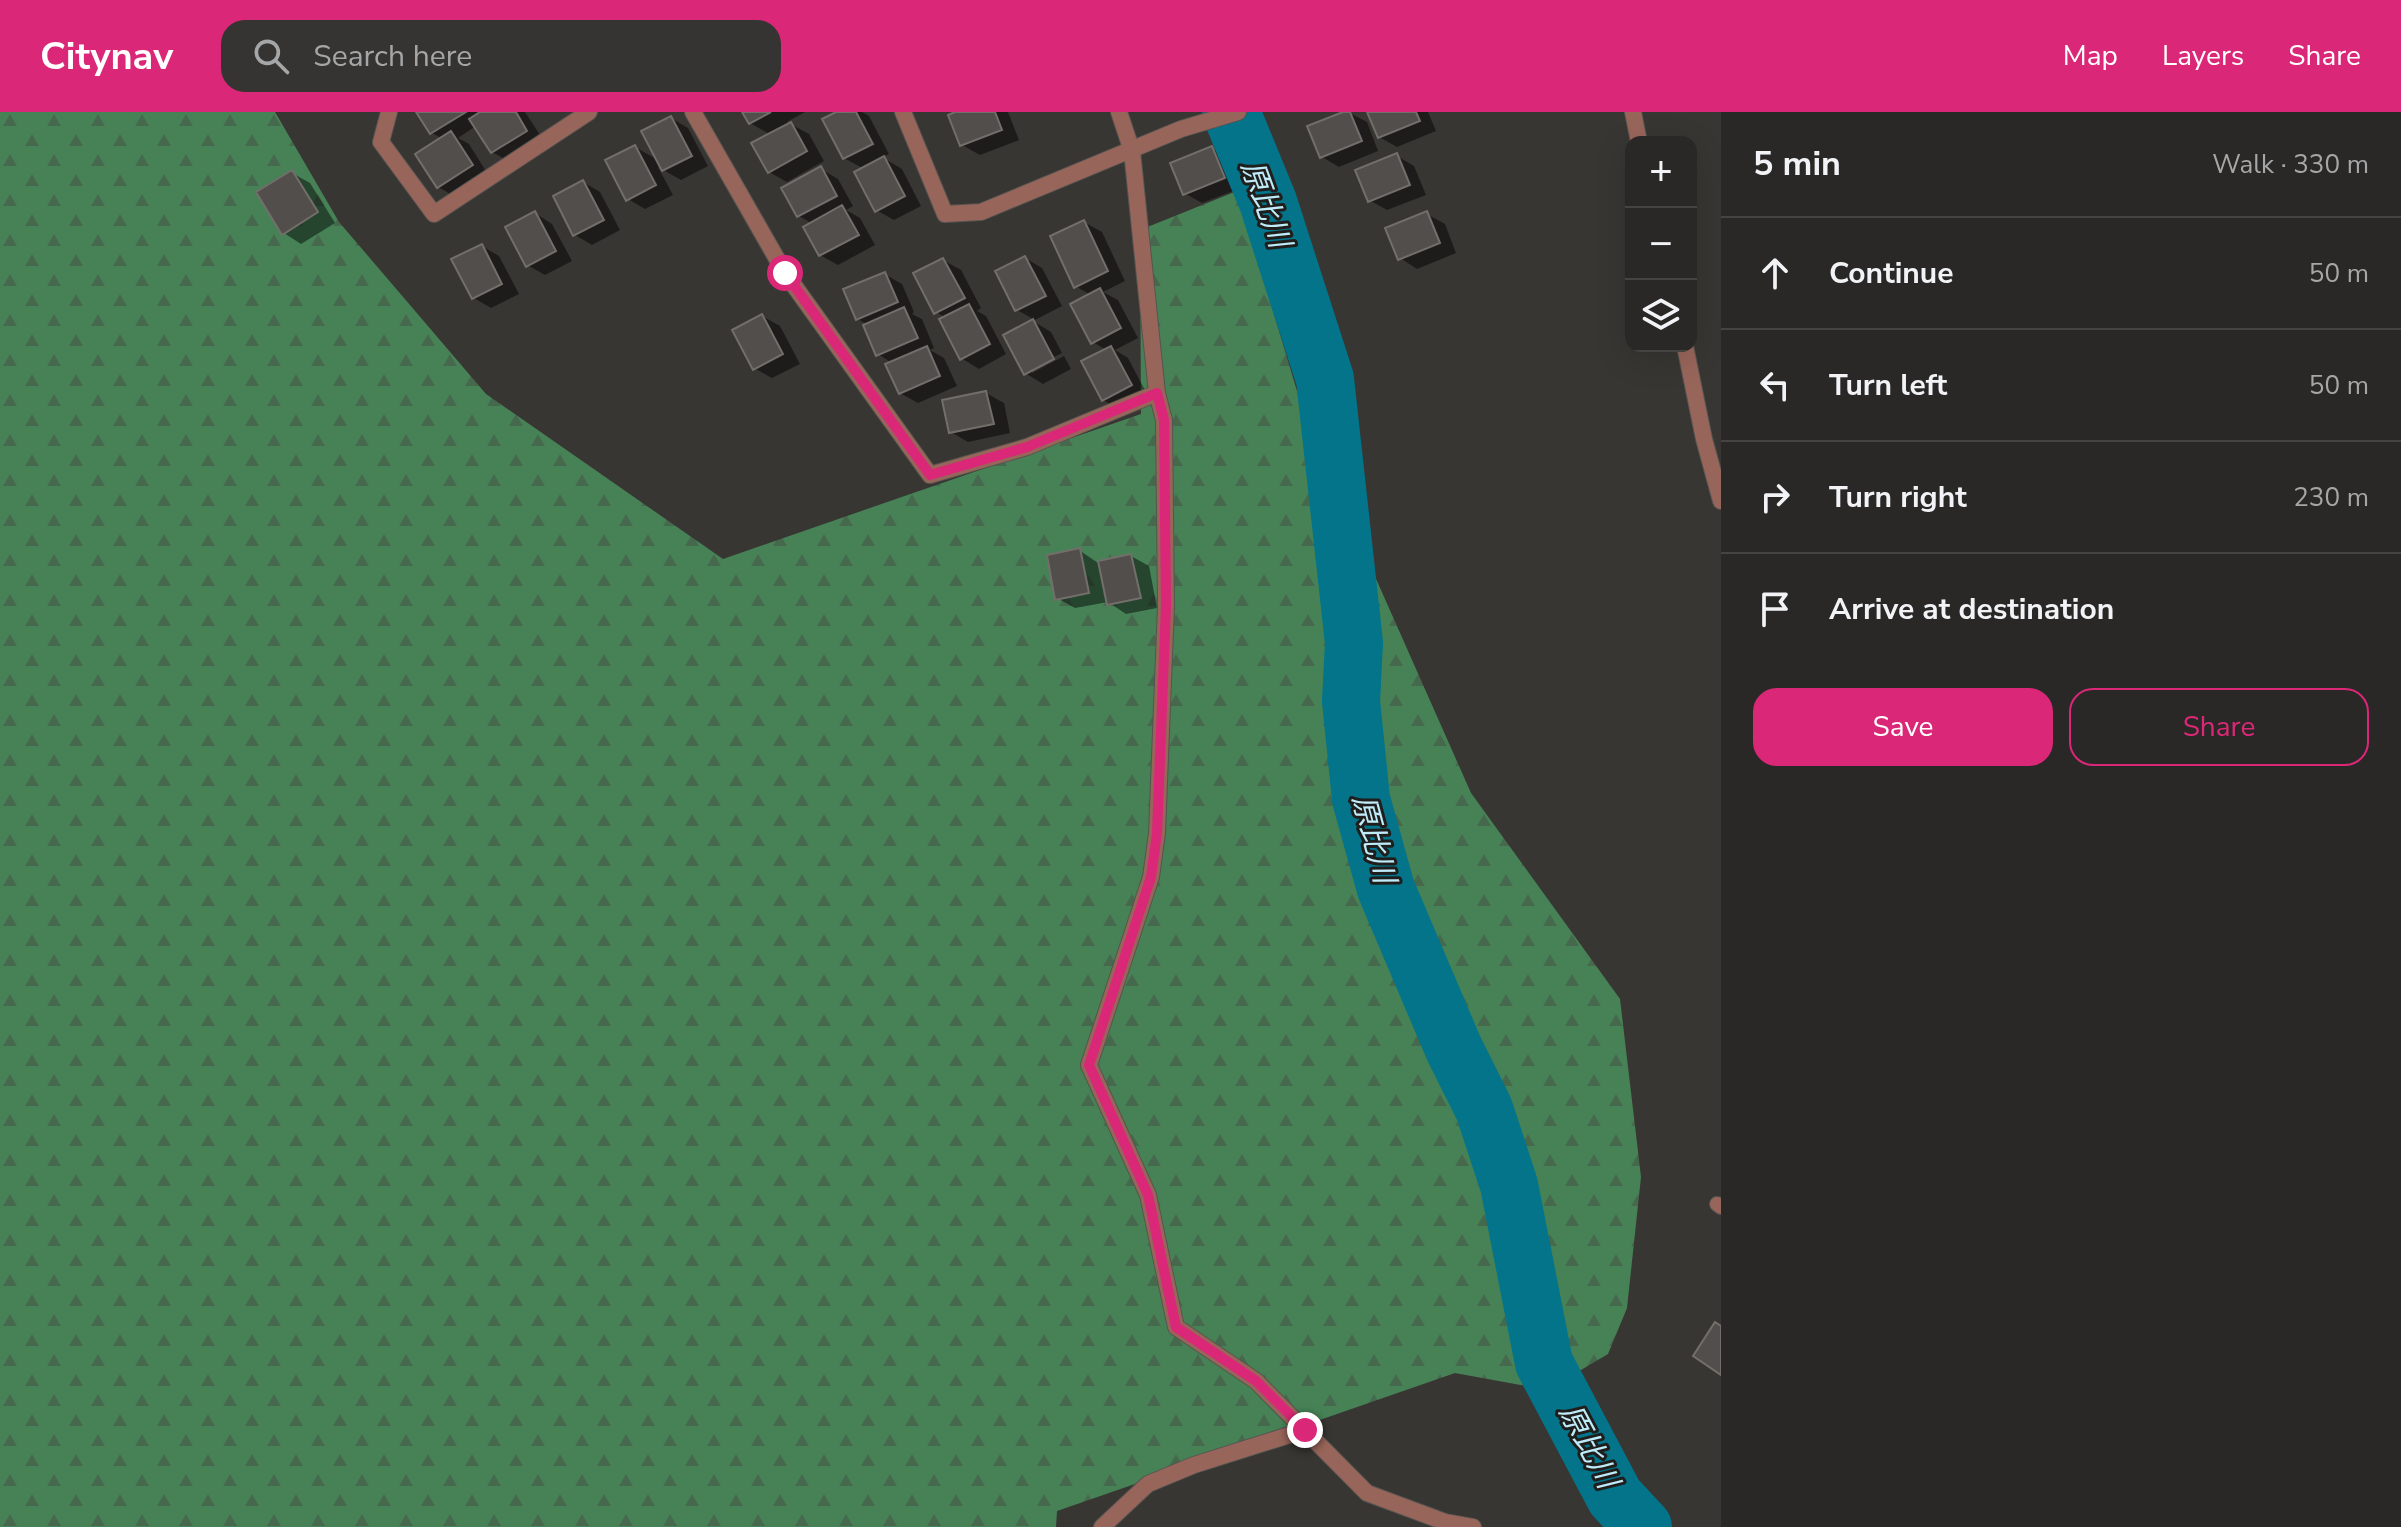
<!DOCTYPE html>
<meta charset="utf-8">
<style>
body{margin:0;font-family:"Nunito Sans","Noto Sans JP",sans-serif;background:#363432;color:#f1f3f6}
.controls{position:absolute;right:24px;top:24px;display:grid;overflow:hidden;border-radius:16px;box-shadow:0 8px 32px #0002}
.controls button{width:72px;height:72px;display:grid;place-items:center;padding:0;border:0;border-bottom:2px solid #464443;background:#2a2826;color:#f1f3f6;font:40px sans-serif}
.stop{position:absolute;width:24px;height:24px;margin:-18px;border:6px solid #db2777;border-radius:50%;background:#fff}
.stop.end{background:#db2777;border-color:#fff;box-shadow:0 2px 8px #0008}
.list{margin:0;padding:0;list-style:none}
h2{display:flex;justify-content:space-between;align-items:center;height:104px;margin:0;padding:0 32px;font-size:34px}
h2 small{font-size:26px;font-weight:400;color:#a5a6a7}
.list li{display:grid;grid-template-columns:52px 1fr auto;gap:24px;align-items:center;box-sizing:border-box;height:112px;padding:0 32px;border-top:2px solid #464443}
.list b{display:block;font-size:30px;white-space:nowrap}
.list em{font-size:26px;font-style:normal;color:#a5a6a7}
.actions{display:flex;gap:16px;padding:24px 32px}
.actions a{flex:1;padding:18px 0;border:2px solid #db2777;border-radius:24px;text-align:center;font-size:28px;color:#db2777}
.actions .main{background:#db2777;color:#fff}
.icon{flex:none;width:44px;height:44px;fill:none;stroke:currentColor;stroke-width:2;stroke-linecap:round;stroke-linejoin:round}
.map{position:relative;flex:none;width:1721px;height:1415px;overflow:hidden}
header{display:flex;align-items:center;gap:48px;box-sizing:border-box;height:112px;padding:0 40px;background:#db2777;color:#fff}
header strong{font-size:38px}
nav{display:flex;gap:44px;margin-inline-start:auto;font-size:28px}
.search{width:560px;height:72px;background:#363432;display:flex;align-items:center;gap:20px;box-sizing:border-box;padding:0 28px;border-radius:24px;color:#a5a6a7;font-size:30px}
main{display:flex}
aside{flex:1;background:#2a2826}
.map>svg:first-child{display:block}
.forest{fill:url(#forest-firs)}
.shadow{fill:#0007}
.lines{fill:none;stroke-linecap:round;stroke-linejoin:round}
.river{stroke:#03748a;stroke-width:58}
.building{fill:#514e4b;stroke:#726f6b;stroke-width:2}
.lane-casing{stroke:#565451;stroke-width:16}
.street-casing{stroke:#565451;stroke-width:18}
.lane{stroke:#98655a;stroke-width:14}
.street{stroke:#98655a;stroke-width:16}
.route{stroke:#db2777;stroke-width:10}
.labels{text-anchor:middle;stroke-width:6;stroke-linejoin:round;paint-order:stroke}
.water-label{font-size:30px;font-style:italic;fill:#c0ecf9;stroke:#1f1e1c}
</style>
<header>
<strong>Citynav</strong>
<div class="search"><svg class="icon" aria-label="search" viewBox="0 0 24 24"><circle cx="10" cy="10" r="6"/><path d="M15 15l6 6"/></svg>Search here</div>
<nav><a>Map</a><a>Layers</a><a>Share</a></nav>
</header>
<main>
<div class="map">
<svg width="1721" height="1415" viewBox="0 0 1721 1415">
<defs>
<pattern id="forest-firs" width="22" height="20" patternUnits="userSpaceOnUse" patternTransform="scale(2)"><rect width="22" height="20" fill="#478256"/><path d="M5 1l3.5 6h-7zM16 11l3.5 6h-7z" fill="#46694e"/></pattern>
</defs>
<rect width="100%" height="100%" fill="#383632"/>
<!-- forest -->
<path class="forest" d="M0,0H275L339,110L486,282L723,447L1141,302L1140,118L1237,79L1306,309L1471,681L1620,887L1641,1065L1627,1196L1608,1242L1547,1278L1455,1261L1057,1399L1056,1415H0Z"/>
<!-- shadow -->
<path class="shadow" d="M419,0H477L479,3L484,0H525L544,29L510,50L492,40L476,14L458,26L469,32L489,64L456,85L438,75L443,27L432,21Z
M744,0H805L787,10L809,22L824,49L787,70L769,60L771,23L750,11Z
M840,0H862L869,4L889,42L882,45L902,57L921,94L894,108L876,98L864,57L844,46Z
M960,0H1008L1019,28L980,43L962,33Z
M1348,0L1367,10L1378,39L1339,55L1322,45Z
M1370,0H1428L1436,19L1397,35L1379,25Z
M671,6L688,16L708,54L681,68L658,55L673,83L645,97L628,87L635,35L658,48Z
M1212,36L1229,47L1241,76L1202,91L1184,81Z
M1397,44L1414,54L1426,83L1387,98L1369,88Z
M821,57L838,67L853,94L846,98L860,106L875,133L838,153L820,143L813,112L799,104Z
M292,61L310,71L335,111L301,132L284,121Z
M583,70L600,80L620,118L592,133L575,123Z
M535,101L552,112L572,149L545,163L527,153Z
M1427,102L1445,112L1456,141L1417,157L1400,146Z
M1084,110L1102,120L1125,169L1103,180L1118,188L1138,226L1115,238L1128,246L1148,284L1121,298L1103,288L1106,238L1093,230L1091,183L1075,174Z
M482,134L499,144L519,182L491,196L474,186Z
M1025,146L1042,156L1062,194L1035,208L1017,198Z
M943,148L961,158L981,196L977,199L986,204L1006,242L979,257L961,246L946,206L936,200Z
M884,162L902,172L914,200L912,202L922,207L934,236L930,238L944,246L957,274L918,291L900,281L892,251L878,242L868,213L858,207Z
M762,204L780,214L800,252L772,266L754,256Z
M1033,209L1051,220L1062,241L1032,256V261L1064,244L1071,257L1043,272L1025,261Z
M986,281L1004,291L1010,321L968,330L951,320Z
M1079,438L1098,451L1131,444L1149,454L1157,496L1126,502L1108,490L1075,496L1057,486Z"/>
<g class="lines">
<!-- river -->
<path class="river" d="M1231,0L1268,90L1325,267L1354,531L1351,589L1361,687L1386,777L1454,937L1484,997L1509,1073L1544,1251L1615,1385L1643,1415"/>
</g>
<!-- building -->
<path class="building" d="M416,0H466L430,22Z
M480,0H516L527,19L491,41L469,7Z
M742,0H771L749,12Z
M836,0H856L873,32L843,47L822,7Z
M955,0H995L1002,18L960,34L948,3Z
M1343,0H1350L1362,29L1320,46L1307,14Z
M1367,0H1416L1420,9L1378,26Z
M671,4L692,44L662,59L641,19Z
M791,10L807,39L768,61L751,31Z
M451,19L473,53L437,76L415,42Z
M635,33L656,73L626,89L605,48Z
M1212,34L1225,66L1183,83L1170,51Z
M1397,41L1410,73L1368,90L1355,58Z
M884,44L905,84L875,100L854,60Z
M821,54L837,84L797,105L781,76Z
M292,58L318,100L282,123L256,80Z
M583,68L604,108L573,124L553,84Z
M842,93L859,123L819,144L803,115Z
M535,99L556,139L526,155L505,115Z
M1427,99L1440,131L1398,148L1385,116Z
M1084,108L1108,159L1074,176L1050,124Z
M482,132L502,172L472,187L451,147Z
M1025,144L1046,184L1015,199L995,159Z
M943,146L965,186L934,202L913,161Z
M885,160L898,190L856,208L843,177Z
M1100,176L1121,216L1091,232L1070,192Z
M969,192L990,232L960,248L939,207Z
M904,195L918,226L876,244L863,213Z
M762,202L783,242L753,258L732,218Z
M1033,207L1054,247L1024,263L1003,223Z
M927,234L940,264L899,282L885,252Z
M1111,234L1132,273L1102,289L1081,249Z
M986,279L994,312L949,321L942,288Z
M1080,436L1089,481L1055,488L1047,443Z
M1131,442L1141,486L1107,493L1098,449Z
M1715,1210L1721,1214V1263L1693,1244Z"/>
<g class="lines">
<!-- lane casing -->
<g class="lane-casing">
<path id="lane" d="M1717,1092L1721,1095"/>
</g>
<!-- street casing -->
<g class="street-casing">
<path id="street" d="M389,0L381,30L434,102L589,0
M693,0L785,161L930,363L1027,335L1157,281
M903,0L945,102L981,100L1181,17L1238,0
M1119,0L1132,39L1157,281L1164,308L1166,494L1157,721L1151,765L1089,953L1148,1083L1176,1215L1256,1269L1367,1381L1445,1410L1473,1415
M1633,0L1639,30
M1685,234L1704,327L1721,389
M1102,1415L1148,1372L1194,1353L1305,1318"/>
</g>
<!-- lane -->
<use href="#lane" class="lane"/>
<!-- street -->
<use href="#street" class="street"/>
</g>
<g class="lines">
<!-- route -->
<path class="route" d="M785,161L930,363L1027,335L1157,281L1164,308L1166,494L1157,721L1151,765L1089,953L1148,1083L1176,1215L1256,1269L1305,1318"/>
</g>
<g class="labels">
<!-- water labels -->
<g class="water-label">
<text transform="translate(1266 92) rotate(70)" y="10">原比川</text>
<text transform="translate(1374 727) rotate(75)" y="10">原比川</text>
<text transform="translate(1589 1334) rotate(62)" y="10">原比川</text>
</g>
</g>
</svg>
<div class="controls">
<button>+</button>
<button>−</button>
<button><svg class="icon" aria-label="layers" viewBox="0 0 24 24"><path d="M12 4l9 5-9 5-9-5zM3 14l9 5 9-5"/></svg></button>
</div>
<div class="stop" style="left:785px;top:161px"></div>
<div class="stop end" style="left:1305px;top:1318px"></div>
</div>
<aside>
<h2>5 min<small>Walk · 330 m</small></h2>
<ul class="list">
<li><svg class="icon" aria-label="ahead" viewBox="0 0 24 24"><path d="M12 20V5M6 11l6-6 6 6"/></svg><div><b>Continue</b></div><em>50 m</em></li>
<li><svg class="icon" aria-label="left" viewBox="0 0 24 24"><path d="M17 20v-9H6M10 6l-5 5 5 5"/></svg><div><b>Turn left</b></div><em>50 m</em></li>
<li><svg class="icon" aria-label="right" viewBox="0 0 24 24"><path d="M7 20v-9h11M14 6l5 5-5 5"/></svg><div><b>Turn right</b></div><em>230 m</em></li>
<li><svg class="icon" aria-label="arrive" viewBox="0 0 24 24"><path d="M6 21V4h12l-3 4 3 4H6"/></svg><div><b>Arrive at destination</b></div></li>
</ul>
<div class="actions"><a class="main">Save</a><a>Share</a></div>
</aside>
</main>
